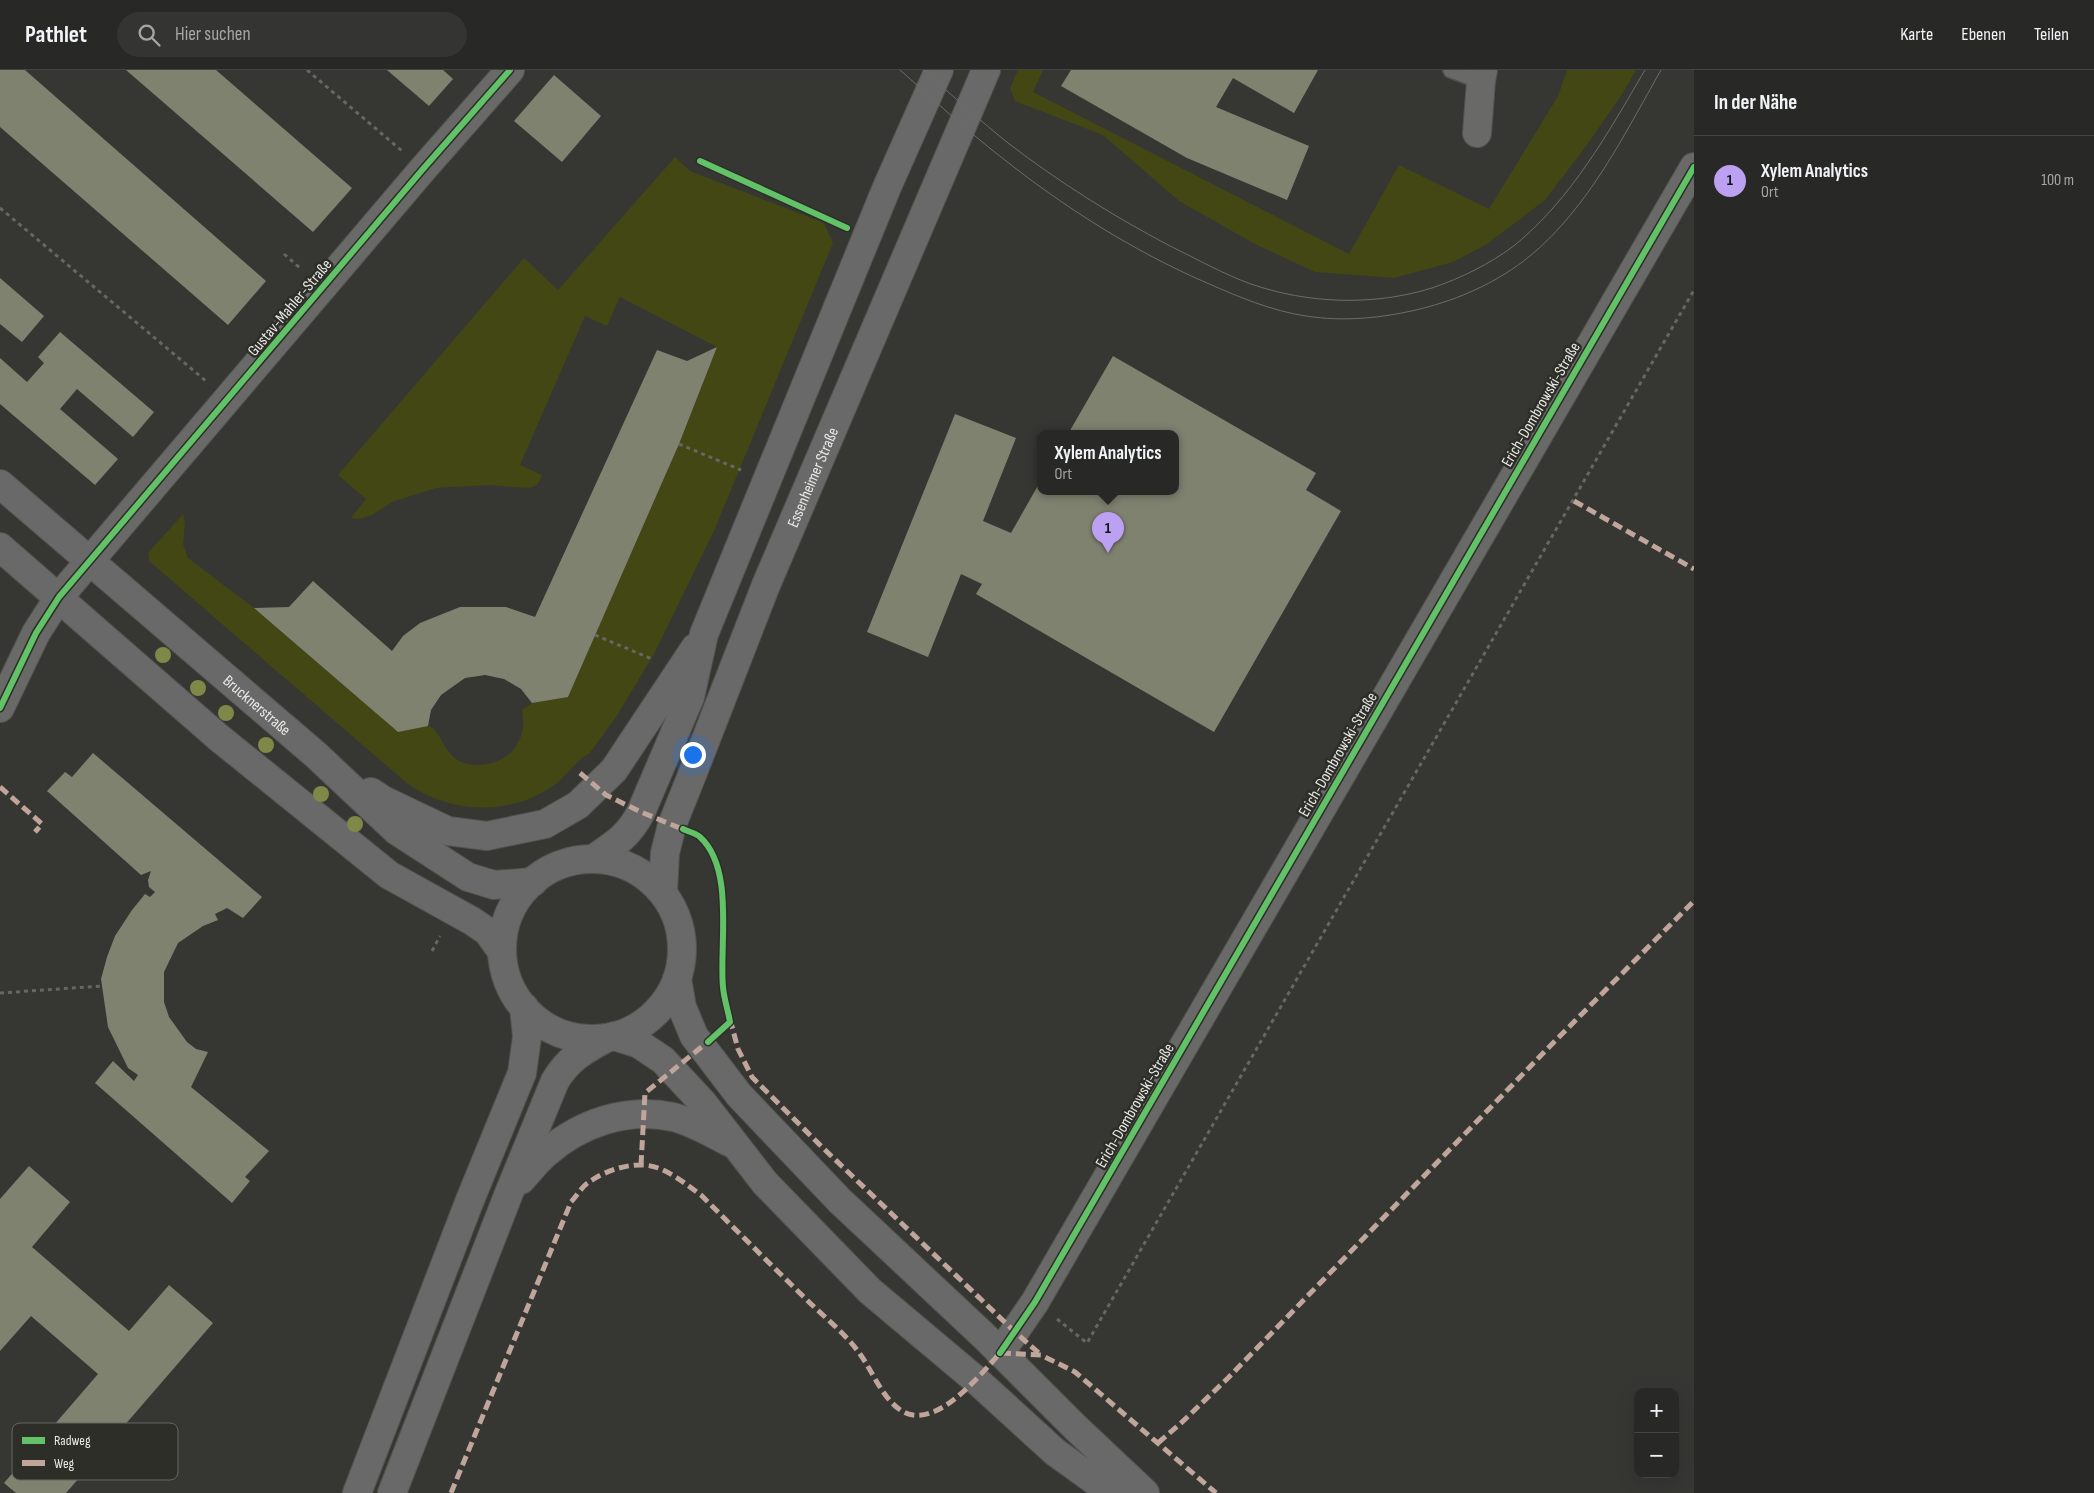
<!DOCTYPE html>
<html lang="de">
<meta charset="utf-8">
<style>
body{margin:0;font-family:"Sofia Sans Condensed",sans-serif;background:#343532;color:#f1f3f6}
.controls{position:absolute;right:15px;bottom:15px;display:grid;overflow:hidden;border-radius:10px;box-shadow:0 5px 20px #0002}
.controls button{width:45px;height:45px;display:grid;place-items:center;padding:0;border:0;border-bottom:1px solid #444543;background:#282926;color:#f1f3f6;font:25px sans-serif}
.you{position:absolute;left:692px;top:684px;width:18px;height:18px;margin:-12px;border:4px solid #fff;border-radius:50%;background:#1a73e8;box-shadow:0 0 0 8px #1a73e833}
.badge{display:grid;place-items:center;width:32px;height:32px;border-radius:50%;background:#bca0f2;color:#111;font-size:16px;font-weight:700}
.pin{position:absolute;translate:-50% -41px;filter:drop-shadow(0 1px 2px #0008)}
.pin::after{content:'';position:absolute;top:26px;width:18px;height:15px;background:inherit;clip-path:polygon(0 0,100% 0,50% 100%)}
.popup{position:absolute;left:1037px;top:360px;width:142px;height:65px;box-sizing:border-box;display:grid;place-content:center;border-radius:10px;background:#282926;filter:drop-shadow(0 1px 4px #0005);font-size:16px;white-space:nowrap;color:#a5a6a7}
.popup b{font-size:19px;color:#f1f3f6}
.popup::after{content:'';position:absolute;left:50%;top:100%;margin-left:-10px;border:10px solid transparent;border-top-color:#282926}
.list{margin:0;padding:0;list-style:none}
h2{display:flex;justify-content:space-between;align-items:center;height:65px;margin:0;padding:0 20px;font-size:21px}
h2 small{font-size:16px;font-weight:400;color:#a5a6a7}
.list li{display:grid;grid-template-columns:32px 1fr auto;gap:15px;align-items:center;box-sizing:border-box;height:90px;padding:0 20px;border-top:1px solid #444543}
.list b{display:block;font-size:19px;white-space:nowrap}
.list p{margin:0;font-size:16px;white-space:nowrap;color:#a5a6a7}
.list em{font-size:16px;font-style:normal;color:#a5a6a7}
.icon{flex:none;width:28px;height:28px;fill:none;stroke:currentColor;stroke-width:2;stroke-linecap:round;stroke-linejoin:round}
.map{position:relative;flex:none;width:1694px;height:1423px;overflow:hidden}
header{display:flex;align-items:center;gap:30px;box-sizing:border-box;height:70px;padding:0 25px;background:#282926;border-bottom:1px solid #444543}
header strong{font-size:24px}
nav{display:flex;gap:28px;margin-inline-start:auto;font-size:18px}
.search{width:350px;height:45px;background:#343532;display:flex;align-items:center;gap:12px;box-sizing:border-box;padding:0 18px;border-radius:28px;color:#a5a6a7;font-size:19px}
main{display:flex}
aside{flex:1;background:#282926}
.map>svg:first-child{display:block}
.green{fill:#424714}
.building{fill:#808270}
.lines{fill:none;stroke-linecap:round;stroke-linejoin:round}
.lane-casing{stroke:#525350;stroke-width:18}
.street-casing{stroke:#525350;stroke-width:30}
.secondary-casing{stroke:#525350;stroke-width:30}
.path{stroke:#666663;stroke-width:3;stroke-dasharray:4 4;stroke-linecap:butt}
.lane{stroke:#696967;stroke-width:15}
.street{stroke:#696967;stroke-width:28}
.secondary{stroke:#69696a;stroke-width:28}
.tram{stroke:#6c6c6a;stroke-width:1}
.quiet{stroke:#c0a59a;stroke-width:5;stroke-dasharray:10 5;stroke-linecap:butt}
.cycleway-casing{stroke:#2d2e28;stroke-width:9}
.cycleway{stroke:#61c268;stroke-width:6}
.tree{fill:#808847}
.labels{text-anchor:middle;stroke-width:5;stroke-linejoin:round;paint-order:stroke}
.street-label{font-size:16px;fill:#e9e9e6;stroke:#2d2e28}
.key{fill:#2d2e28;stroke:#656661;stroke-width:1}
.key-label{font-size:14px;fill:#e9e9e6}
</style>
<header>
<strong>Pathlet</strong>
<div class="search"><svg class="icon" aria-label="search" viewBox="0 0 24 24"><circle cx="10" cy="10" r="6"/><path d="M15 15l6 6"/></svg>Hier suchen</div>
<nav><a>Karte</a><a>Ebenen</a><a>Teilen</a></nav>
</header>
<main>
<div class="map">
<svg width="1694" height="1423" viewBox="0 0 1694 1423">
<rect width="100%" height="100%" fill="#363733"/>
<!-- green -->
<path class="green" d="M1018,0H1043L1033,22L1349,184L1399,95L1489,139L1558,26L1567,0H1636L1623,23L1584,79L1545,130L1487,174L1453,192L1394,208L1315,202L1255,174L1179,131L1103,65L1015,31L1010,18Z
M675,87L690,101L824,153L833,173L714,461L654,584L616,647L589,684C578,688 567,705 557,713C514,746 452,745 408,714L149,491L148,483L183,444L185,452L183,474L188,488L254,538L398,662C407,660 420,655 428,656C445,659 442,702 487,694C499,692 509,687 516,676C524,664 524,653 522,640L532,633L568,627L679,374L717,277L620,227L607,256L585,246L520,395L542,405L539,412L534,417L528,418L489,415L436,418L392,432L372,445L359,449L351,448L366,429L338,405L524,188L558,220Z"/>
<!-- building -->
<path class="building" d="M0,0H25L266,211L228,255L0,57Z
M126,0H216L352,118L313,162Z
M387,0H443L453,9L429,36Z
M1071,0H1318L1294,43L1233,8L1216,37L1309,76L1287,130L1187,88L1061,16Z
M554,5L601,46L562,92L514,51Z
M0,208L44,246L22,272L0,254Z
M60,262L154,342L133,367L77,319L60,339L118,389L95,415L0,334V288L27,312L44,293L38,287Z
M717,277L679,374L568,627L532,633L521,619L504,609L485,605L465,608L441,625L431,640L428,656L398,662L254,538L289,537L313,511L392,581L403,566L420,553L460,537H506L535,547L657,280L687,291Z
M1113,286L1316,403L1306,420L1341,441L1214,662L976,524L982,514L961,504L928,587L867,562L955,344L1016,368L983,451L1011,463L1040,412V422H1176V364H1068Z
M93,683L262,827L243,848L227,838L215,844L218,850L203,856L178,873L164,902V932L169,947L187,972L196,979L208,982L191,1017L269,1081L245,1107L250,1111L232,1133L95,1013L113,991L134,1011L138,1005L128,998L108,957L101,909L107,887L115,866L132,840L145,824L150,827L155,822L149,817L148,810L151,801L141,805L47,721L65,702L72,707Z
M29,1096L70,1132L32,1177L129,1261L169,1215L213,1253L66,1423H16L4,1413L98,1304L31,1246L0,1281V1129Z"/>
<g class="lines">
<!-- lane casing -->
<g class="lane-casing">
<path id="lane" d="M1451,0L1481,11"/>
</g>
<!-- street casing -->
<g class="street-casing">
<path id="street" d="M1477,63L1481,11L1483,0
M0,638L36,563L59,527L423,99L510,0
M1000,1283L1035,1232L1694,97"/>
</g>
<!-- secondary casing -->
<g class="secondary-casing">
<g id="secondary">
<path id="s1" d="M0,414L316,685L397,761L468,807L494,815L533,812"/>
<path d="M0,477L218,667L389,805L472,851L488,862L502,882"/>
<path d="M371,722L383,730L448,761L487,766L545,754L578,735L614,700L695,578"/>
<path d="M593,789C614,775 629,766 641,742L690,627L704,564L887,117L939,0"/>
<circle cx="592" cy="879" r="90"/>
<path id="s2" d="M663,823L665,783L672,755L692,705L766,515L986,0"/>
<path d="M677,909L682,937L694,966L739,1025L840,1131L984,1266L1076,1358L1145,1423"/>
<path d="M614,966L639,974L663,990L703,1033L765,1113L870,1221L976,1310L1055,1382L1112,1423"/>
<path d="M521,1110C529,1101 536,1092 545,1084C580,1053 627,1037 673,1047C693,1052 711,1063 729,1072"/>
<path d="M357,1423L470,1130L522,1003L527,967L524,937"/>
<path d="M392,1423L509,1123L555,1011C569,988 583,981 606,968"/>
</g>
</g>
<!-- path -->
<path class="path" d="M307,0L402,81
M0,138L206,311
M284,184L301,199
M679,374L741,400
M595,565L652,589
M432,881L440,866
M0,923L102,916
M1057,1249L1087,1273L1694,220"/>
<!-- lane -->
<use href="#lane" class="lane"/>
<!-- street -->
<use href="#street" class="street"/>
<!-- secondary -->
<use href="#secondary" class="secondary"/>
<!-- tram -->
<path class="tram" d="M900,0C933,29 966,60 1001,87C1064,137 1133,181 1207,213C1239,227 1272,241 1306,246C1344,252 1383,248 1420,239C1460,229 1498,212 1530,186C1589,137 1624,65 1661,0
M923,0C951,24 979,50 1008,73C1059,112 1113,146 1170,176C1197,189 1223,204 1251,214C1309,234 1374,236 1432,218C1461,208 1490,194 1515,175C1572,128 1608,63 1645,0"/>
<!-- quiet -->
<path class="quiet" d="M1574,431L1694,499
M580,703L606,725L641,742L687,761
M0,717L42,754L35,762
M730,949L738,979L752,1007L823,1078L1015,1262L1041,1285
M641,1095L645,1023L710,970
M1158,1373L1180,1354L1228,1308L1554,972L1694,831
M451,1423L571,1132C577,1126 582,1116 589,1112C608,1099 636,1090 658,1098C674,1104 687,1115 701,1125C736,1160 771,1195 806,1229C824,1247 846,1264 860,1284C874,1303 887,1341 913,1345C944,1350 982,1303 1000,1283L1041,1285L1075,1302L1216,1423"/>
<!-- cycleway casing -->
<g class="cycleway-casing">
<path id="cycleway" d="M700,91L847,158
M0,638L36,563L59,527L423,99L510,0
M683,759C689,762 696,763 700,767C735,799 719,875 723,917C724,929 728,940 730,952L708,972
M1000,1283L1035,1232L1694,97"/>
</g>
<!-- cycleway -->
<use href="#cycleway" class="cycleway"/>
</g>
<!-- trees -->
<g class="tree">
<circle cx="163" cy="585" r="8"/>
<circle cx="198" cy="618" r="8"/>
<circle cx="226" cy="643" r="8"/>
<circle cx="266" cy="675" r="8"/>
<circle cx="321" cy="724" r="8"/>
<circle cx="355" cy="754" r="8"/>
</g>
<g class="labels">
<!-- street labels -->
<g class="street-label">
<text transform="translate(289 237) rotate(-50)" y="6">Gustav-Mahler-Straße</text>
<text transform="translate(1540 334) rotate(-60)" y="6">Erich-Dombrowski-Straße</text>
<text dy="6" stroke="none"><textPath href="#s2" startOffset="444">Essenheimer Straße</textPath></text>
<text dy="6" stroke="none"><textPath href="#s1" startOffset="339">Brucknerstraße</textPath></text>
<text transform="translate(1337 684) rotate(-60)" y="6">Erich-Dombrowski-Straße</text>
<text transform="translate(1134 1035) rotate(-60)" y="6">Erich-Dombrowski-Straße</text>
</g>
</g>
<!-- legend -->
<rect x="12" y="1353" width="166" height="57" rx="8" class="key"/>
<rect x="22" y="1367" width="23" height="7" fill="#61c268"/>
<rect x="22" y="1390" width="23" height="6" fill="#c0a59a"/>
<g class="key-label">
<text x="54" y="1375">Radweg</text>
<text x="54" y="1398">Weg</text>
</g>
</svg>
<div class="controls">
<button>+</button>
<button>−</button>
</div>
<div class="you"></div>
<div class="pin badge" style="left:1108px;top:483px">1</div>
<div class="popup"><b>Xylem Analytics</b>Ort</div>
</div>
<aside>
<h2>In der Nähe<small></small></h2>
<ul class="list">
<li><span class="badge">1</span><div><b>Xylem Analytics</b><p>Ort</p></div><em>100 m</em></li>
</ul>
</aside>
</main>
